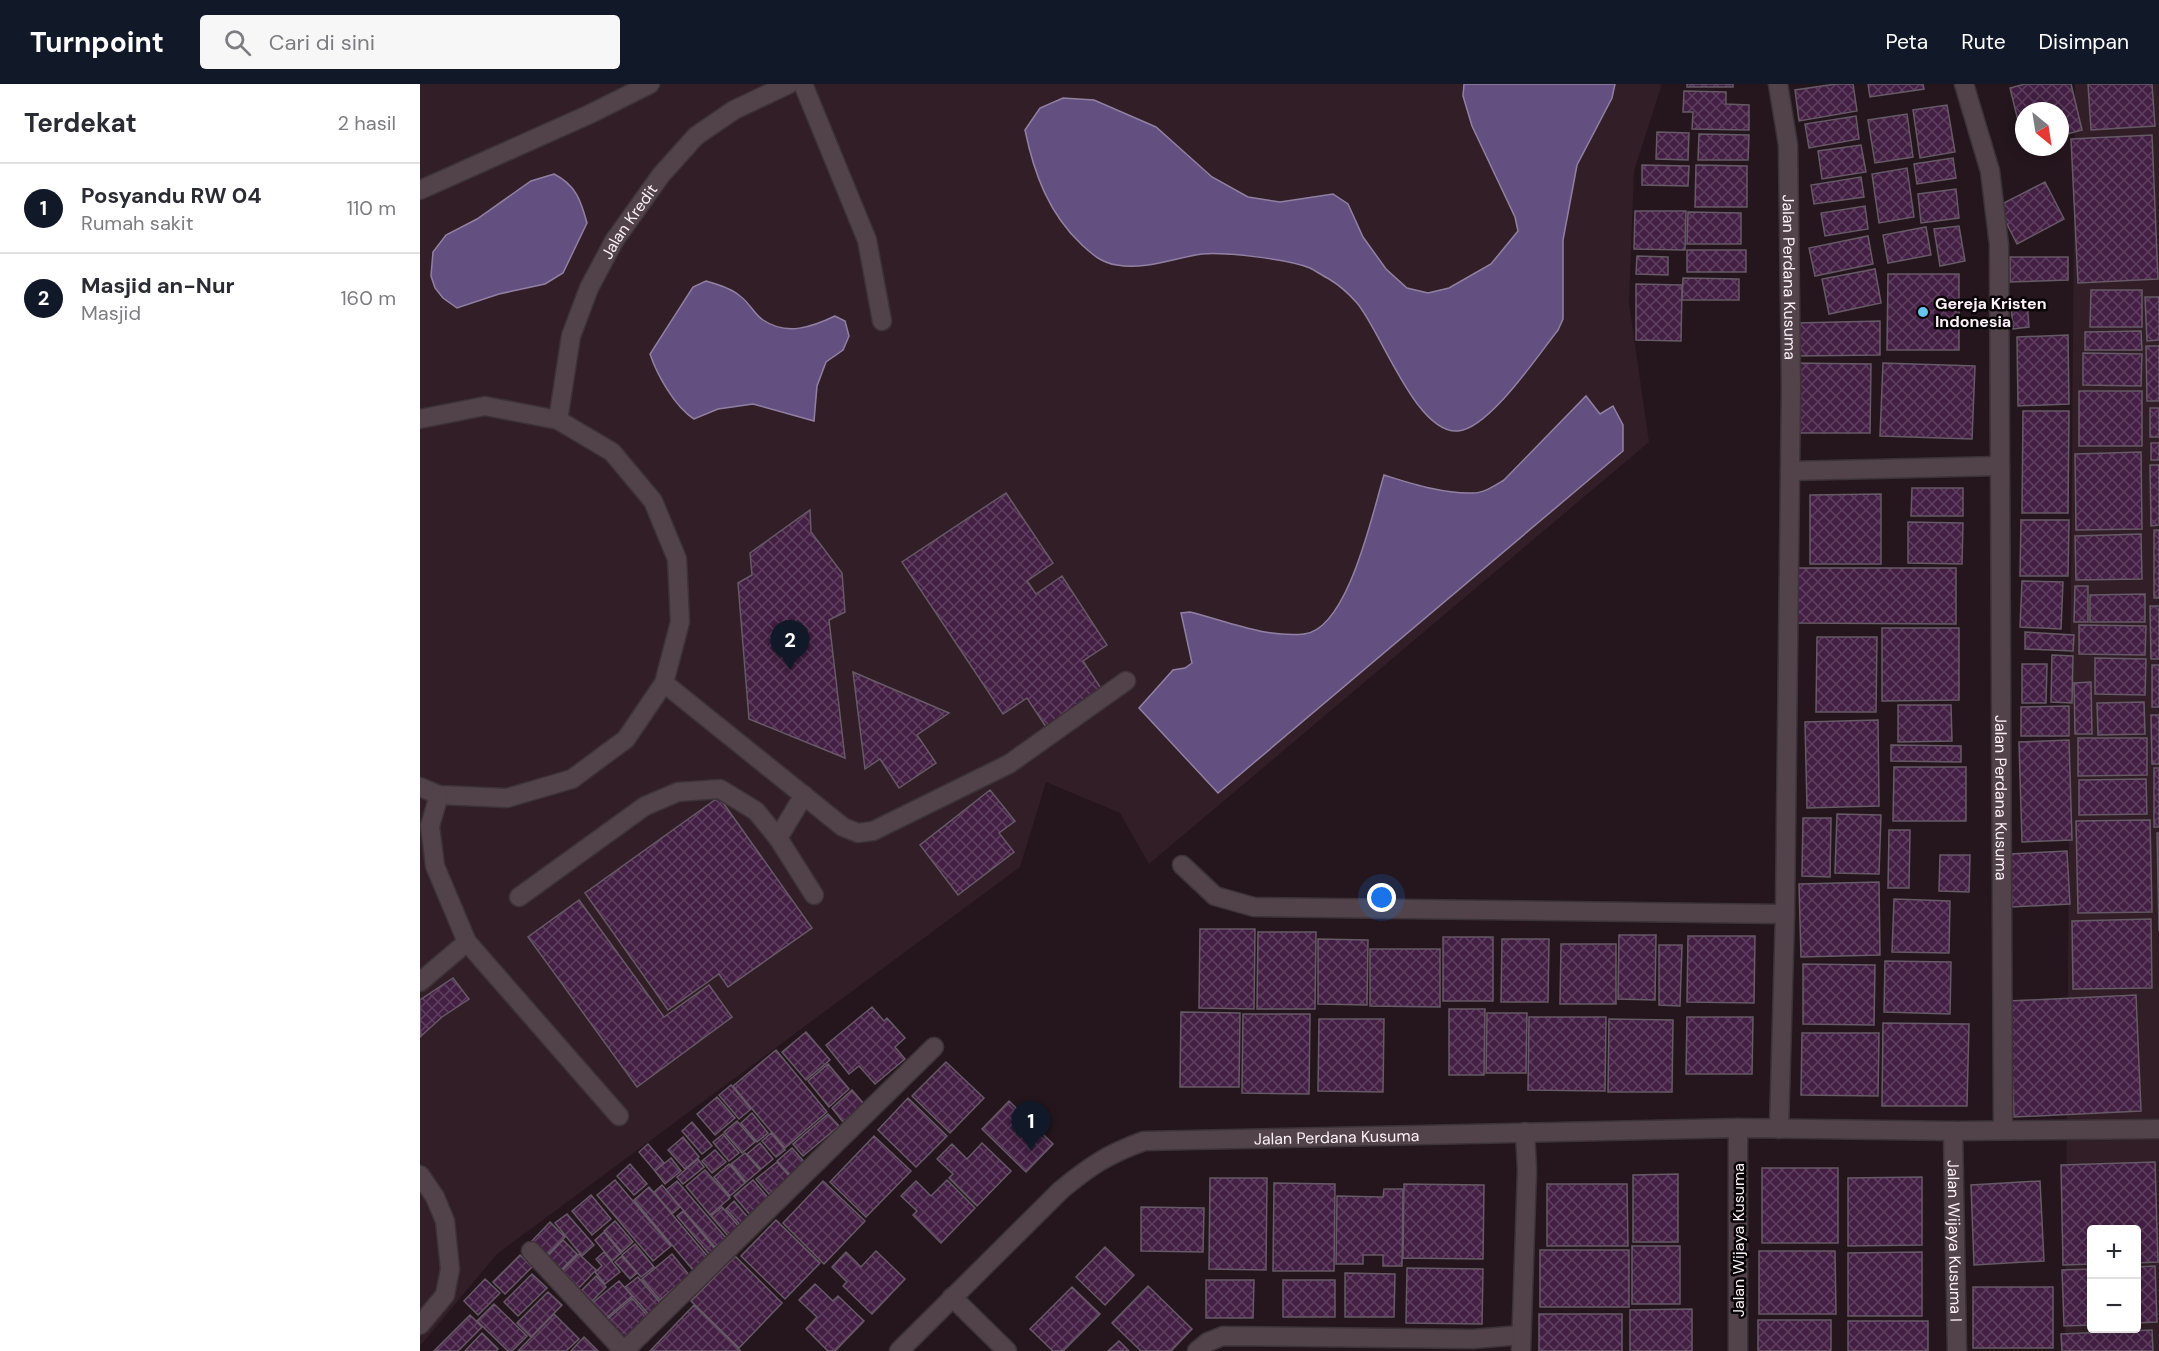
<!DOCTYPE html>
<html lang="id">
<meta charset="utf-8">
<style>
body{margin:0;font-family:"DM Sans",sans-serif;background:#f7f7f7;color:#2b2b33}
.controls{position:absolute;right:18px;bottom:18px;display:grid;overflow:hidden;border-radius:6px;box-shadow:0 3px 15px #0003}
.controls button{width:54px;height:54px;display:grid;place-items:center;padding:0;border:0;border-bottom:2px solid #e1e1e2;background:#fff;color:#2b2b33;font:30px sans-serif}
.compass{position:absolute;left:1595px;top:18px;width:54px;height:54px;border-radius:50%;background:#fff;box-shadow:0 3px 15px #0003;rotate:150deg}
.you{position:absolute;left:962px;top:814px;width:21px;height:21px;margin:-15px;border:4px solid #fff;border-radius:50%;background:#1a73e8;box-shadow:0 0 0 9px #1a73e833}
.badge{display:grid;place-items:center;width:39px;height:39px;border-radius:50%;background:#111827;color:#fff;font-size:20px;font-weight:700}
.pin{position:absolute;translate:-50% -50px;filter:drop-shadow(0 2px 3px #0008)}
.pin::after{content:'';position:absolute;top:32px;width:21px;height:18px;background:inherit;clip-path:polygon(0 0,100% 0,50% 100%)}
.list{margin:0;padding:0;list-style:none}
h2{display:flex;justify-content:space-between;align-items:center;height:78px;margin:0;padding:0 24px;font-size:26px}
h2 small{font-size:20px;font-weight:400;color:#7c7c81}
.list li{display:grid;grid-template-columns:39px 1fr auto;gap:18px;align-items:center;box-sizing:border-box;height:90px;padding:0 24px;border-top:2px solid #e1e1e2}
.list b{display:block;font-size:22px;white-space:nowrap}
.list p{margin:0;font-size:20px;white-space:nowrap;color:#7c7c81}
.list em{font-size:20px;font-style:normal;color:#7c7c81}
.icon{flex:none;width:33px;height:33px;fill:none;stroke:currentColor;stroke-width:2;stroke-linecap:round;stroke-linejoin:round}
.map{position:relative;flex:none;width:1739px;height:1267px;overflow:hidden}
header{display:flex;align-items:center;gap:36px;box-sizing:border-box;height:84px;padding:0 30px;background:#111827;color:#fff}
header strong{font-size:28px}
nav{display:flex;gap:33px;margin-inline-start:auto;font-size:21px}
.search{width:420px;height:54px;background:#f7f7f7;display:flex;align-items:center;gap:15px;box-sizing:border-box;padding:0 21px;border-radius:6px;color:#7c7c81;font-size:22px}
main{display:flex}
aside{flex:1;background:#fff}
.map>svg:first-child{display:block}
.built{fill:#311e27;fill-rule:evenodd}
.water{fill:#645080;stroke:#9280a3;stroke-width:1.5}
.building{fill:url(#building-cross-hatch);stroke:#665a66;stroke-width:1.5}
.lines{fill:none;stroke-linecap:round;stroke-linejoin:round}
.minor-casing{stroke:#3c3337;stroke-width:21}
.minor{stroke:#524249;stroke-width:18}
.poi-dot{fill:#65c5ee;stroke:#090506;stroke-width:2}
.labels{text-anchor:middle;stroke-width:5;stroke-linejoin:round;paint-order:stroke}
.street-label{font-size:16px;fill:#fcf1f6;stroke:#090506}
.poi-label{font-size:16px;font-weight:bold;fill:#fcf1f6;stroke:#090506;text-anchor:start}
</style>
<header>
<strong>Turnpoint</strong>
<div class="search"><svg class="icon" aria-label="search" viewBox="0 0 24 24"><circle cx="10" cy="10" r="6"/><path d="M15 15l6 6"/></svg>Cari di sini</div>
<nav><a>Peta</a><a>Rute</a><a>Disimpan</a></nav>
</header>
<main>
<aside>
<h2>Terdekat<small>2 hasil</small></h2>
<ul class="list">
<li><span class="badge">1</span><div><b>Posyandu RW 04</b><p>Rumah sakit</p></div><em>110 m</em></li>
<li><span class="badge">2</span><div><b>Masjid an-Nur</b><p>Masjid</p></div><em>160 m</em></li>
</ul>
</aside>
<div class="map">
<svg width="1739" height="1267" viewBox="0 0 1739 1267">
<defs>
<pattern id="building-cross-hatch" width="8" height="8" patternUnits="userSpaceOnUse" patternTransform="scale(1.5)"><rect width="8" height="8" fill="#431f44"/><path d="M0 0l8 8M0 8l8-8" fill="none" stroke="#5f4060"/></pattern>
</defs>
<rect width="100%" height="100%" fill="#24161c"/>
<!-- built -->
<path class="built" d="M0,0H1242L1214,87L1209,219L1229,358L729,780L700,729L626,698L600,783L77,1170L0,1262Z
M1655,0H1739V1267H1645ZM1672,1146H1716V1244H1672Z"/>
<!-- water -->
<path class="water" d="M1044,0H1195L1192,14L1157,81L1143,156V235L1138,246C1119,270 1069,345 1038,347C996,350 961,247 937,219C930,211 919,201 909,195C903,192 896,187 890,184C868,175 805,168 782,170C754,174 725,186 697,181C682,179 673,171 662,161C629,130 614,90 605,46L620,24L643,14L674,16L736,43L792,93L828,113L860,118L913,110L928,120L943,153L966,185L987,204L1008,209L1029,204L1071,180L1098,147L1095,133L1052,42L1043,12Z
M134,90C156,101 161,117 167,139L143,189L125,200L79,210L37,224L23,214L15,204L11,192L13,168L26,151L57,135L111,97Z
M286,197C297,200 311,204 320,212C329,218 334,230 343,236C367,252 392,243 415,232L425,237L429,252L423,266L406,278L397,302L394,337L333,320L298,325L274,335C255,323 237,291 230,270L273,203Z
M1166,312L1180,330L1193,322L1203,341V367L798,709L719,624L753,586L765,584L772,579L761,529L770,528C806,537 846,554 884,550C928,546 953,427 964,391C993,400 1023,410 1053,409C1064,409 1074,402 1084,396Z"/>
<!-- building -->
<path class="building" d="M1267,0H1313V3H1267Z
M1416,0H1433L1437,27L1379,37L1375,6Z
M1448,0H1503L1504,5L1450,13Z
M1605,0H1651L1662,46L1640,52V27H1604V61L1590,4Z
M1668,0H1732L1735,42L1671,46Z
M1264,7L1306,8V20L1329,21V46L1272,45L1273,28H1263Z
M1527,21L1535,68L1500,74L1493,26Z
M1487,30L1493,73L1455,79L1448,36Z
M1436,32L1439,55L1389,64L1385,40Z
M1237,48L1269,49L1268,76L1236,75Z
M1279,50L1329,51L1328,76H1278Z
M1732,51L1738,195L1658,199L1651,55Z
M1441,61L1446,88L1402,95L1398,67Z
M1533,74L1536,94L1497,100L1494,80Z
M1222,81L1269,82L1268,102L1222,101Z
M1276,81L1327,82V123H1275Z
M1487,84L1494,133L1459,139L1452,90Z
M1441,93L1444,113L1394,120L1391,101Z
M1625,98L1644,135L1597,160L1578,122Z
M1536,105L1539,134L1501,139L1498,110Z
M1445,122L1448,145L1405,152L1401,129Z
M1215,127H1266L1265,166L1214,165Z
M1268,128L1321,129V160H1267Z
M1539,142L1545,177L1520,182L1514,145Z
M1506,143L1511,171L1468,179L1463,151Z
M1448,152L1453,180L1395,192L1389,164Z
M1267,166H1326V188H1267Z
M1217,172L1248,173V191L1216,190Z
M1590,173H1648V196L1590,198Z
M1455,185L1461,219L1409,230L1402,195Z
M1468,190H1539V266H1467Z
M1263,194L1319,195V216H1262Z
M1216,200L1262,201L1261,257L1216,256Z
M1671,206H1722V243H1670Z
M1725,213H1739V256L1727,257Z
M1607,218L1609,243L1593,245L1591,220Z
M1460,237V271L1376,272V239Z
M1721,247L1722,266H1665V248Z
M1648,251L1649,320L1598,322L1597,253Z
M1726,262H1739V317H1727Z
M1663,269L1722,270L1721,302L1663,301Z
M1373,279L1451,280L1450,349H1373Z
M1463,279L1555,282L1552,355L1460,352Z
M1659,307H1722V362H1659Z
M1730,324H1739V353H1730Z
M1603,327H1649L1648,429H1602Z
M1731,359H1739V376H1731Z
M1721,368L1722,445L1656,446L1655,370Z
M1730,381H1739V441L1731,442Z
M1492,404H1543V432H1491Z
M586,409L633,479L607,497L616,510L642,492L687,561L663,577L684,609L628,646L607,614L583,630L482,478Z
M1461,410V480H1390V411Z
M390,426L391,448L422,489L425,528L409,536L425,674L329,635L318,499L332,491L330,469Z
M1601,436H1649L1648,492H1600Z
M1488,438L1543,439L1542,480L1488,479Z
M1734,446H1739V514H1734Z
M1721,450L1722,495L1656,496L1655,452Z
M1377,484H1536V540L1377,539Z
M1602,497L1643,498L1641,545L1600,543Z
M1655,502H1668V538H1654Z
M1725,510V538H1670V511Z
M1730,522H1739V575H1731Z
M1659,541L1726,542L1725,571L1659,570Z
M1462,544H1539V616L1462,617Z
M1605,548L1654,551L1653,567L1605,565Z
M1397,553H1457L1456,628H1396Z
M1632,571L1653,572L1652,619L1631,618Z
M1675,574L1726,575L1725,611L1675,610Z
M1602,580H1627L1626,619H1602Z
M1732,581H1739V623H1732Z
M433,588L529,629L497,651L516,679L479,704L460,675L445,685Z
M1671,598L1672,650H1655L1654,599Z
M1724,618L1725,650L1678,651L1677,619Z
M1478,621H1531L1532,657L1478,658Z
M1649,622V652H1601V623Z
M1731,631H1739V680H1732Z
M1458,636L1459,722L1387,724L1385,638Z
M1658,654H1727V691L1658,692Z
M1649,656L1652,756L1602,758L1599,658Z
M1471,661L1541,662V678L1471,677Z
M1474,683H1546V737H1473Z
M1734,684H1739V743H1734Z
M1726,695L1727,730L1659,731V696Z
M570,706L595,737L579,749L594,768L538,811L500,761Z
M299,713L392,844L308,903L299,890L248,926L165,809Z
M1417,730L1461,731L1459,790L1415,789Z
M1383,734H1411L1410,793L1382,792Z
M1730,736L1732,828L1658,829L1656,737Z
M1469,746H1490L1489,804H1468Z
M1737,749H1739V847Z
M1647,767L1650,820L1592,823L1590,770Z
M1520,771H1550L1549,808L1519,807Z
M1459,798L1460,871L1381,873L1379,800Z
M1474,815L1530,817L1529,869L1472,868Z
M159,816L244,933L289,901L312,933L217,1003L108,853Z
M1731,835L1732,904L1653,905L1652,837Z
M780,845H835L834,925L779,924Z
M838,848H896L895,925H837Z
M1199,851H1236L1235,916L1198,915Z
M1268,852H1335L1334,919L1267,918Z
M1023,853H1073V917H1023Z
M898,855L948,856L947,921L898,920Z
M1082,855H1129L1128,918H1081Z
M1141,860H1196V920H1140Z
M1239,861H1262L1260,922L1239,921Z
M950,865H1020V923L950,922Z
M1465,877L1531,878L1530,930L1464,928Z
M1383,880L1455,881L1454,941L1383,940Z
M33,894L49,915L22,933L0,953V916Z
M1716,911L1721,1027L1594,1033L1589,917Z
M452,923L464,937L467,934L485,954L475,963L485,975L455,1000L439,982L429,990L406,961Z
M1029,925H1065L1064,991H1029Z
M761,928L820,929L819,1003H760Z
M1067,929H1107L1106,989H1066Z
M823,930H890L889,1010L822,1009Z
M1109,933H1186L1185,1007L1108,1006Z
M1267,933H1333L1332,990H1266Z
M899,935H964L963,1008L898,1007Z
M1189,935L1253,936L1252,1008H1188Z
M1463,939L1549,940L1547,1022H1462Z
M386,948L410,976L386,996L362,968Z
M1382,949H1459L1458,1012L1381,1011Z
M356,966L407,1028L365,1064L313,1002Z
M526,978L564,1014L530,1049L492,1012Z
M408,980L429,1005L409,1023L388,997Z
M311,1001L331,1025L319,1035L299,1011Z
M432,1006L444,1020L423,1038L412,1024Z
M297,1013L315,1034L295,1051L277,1030Z
M488,1014L527,1052L496,1083L458,1046Z
M589,1017L633,1060L606,1088L562,1045Z
M332,1029L348,1049L337,1058L321,1039Z
M408,1030L419,1042L383,1072L373,1060Z
M317,1037L335,1058L322,1069L304,1048Z
M272,1038L292,1062L282,1070L262,1047Z
M351,1049L365,1066L356,1073L342,1057Z
M303,1050L319,1069L309,1077L293,1058Z
M454,1052L491,1087L446,1133L410,1098Z
M263,1053L279,1073L265,1085L248,1066Z
M340,1059L353,1075L341,1085L327,1070Z
M562,1059L591,1087L557,1122L529,1094L533,1090L517,1075L532,1060L547,1075Z
M228,1060L244,1079L235,1087L219,1068Z
M372,1064L386,1080L371,1092L357,1077Z
M295,1066L306,1078L292,1089L282,1077Z
M325,1069L340,1086L326,1098L311,1080Z
M251,1074L261,1087L245,1100L235,1087Z
M278,1075L284,1083L263,1100L257,1093Z
M357,1078L370,1093L349,1110L336,1095Z
M1735,1078L1738,1178L1716,1179V1146H1672V1180L1643,1181L1641,1081Z
M210,1080L227,1100L214,1111L197,1092Z
M309,1080L325,1099L310,1112L294,1093Z
M1342,1084H1418V1159H1342Z
M285,1086L310,1114L290,1131L266,1102Z
M1258,1090V1158H1213V1091Z
M1502,1093V1161L1428,1162V1094Z
M790,1094H847L846,1186L789,1185Z
M195,1096L251,1162L233,1177L177,1111Z
M333,1096L350,1116L331,1132L314,1112Z
M527,1096L555,1124L521,1159L493,1131L497,1127L481,1112L496,1097L511,1112Z
M257,1097L306,1154L295,1163L246,1106Z
M403,1097L445,1137L404,1180L363,1139Z
M1620,1097L1624,1177L1554,1181L1551,1101Z
M854,1099L915,1100L914,1187H853Z
M984,1100L1064,1101L1063,1175L983,1174Z
M1127,1100H1207L1208,1162H1127Z
M242,1101L260,1123L252,1130L234,1108Z
M229,1103L288,1173L273,1186L214,1116Z
M964,1105H983L982,1182H963V1171H943V1180H916L917,1112L963,1113Z
M171,1111L191,1135L172,1151L152,1127Z
M314,1117L330,1136L322,1143L306,1125Z
M302,1123L321,1145L310,1154L291,1132Z
M721,1123L784,1124L783,1168L721,1167Z
M263,1127L295,1165L289,1170L257,1132Z
M147,1130L174,1161L162,1172L135,1139Z
M356,1136L400,1179L365,1215L321,1172Z
M195,1137L213,1158L202,1168L184,1147Z
M130,1138L145,1153L125,1173L110,1159Z
M184,1148L201,1169L192,1177L175,1156Z
M143,1156L157,1170L137,1190L123,1177Z
M215,1160L234,1183L221,1193L202,1171Z
M1212,1162H1260V1220H1212Z
M685,1163L714,1191L685,1221L656,1193Z
M1120,1166H1209V1223H1120Z
M456,1167L485,1195L452,1230L423,1202L427,1198L412,1183L426,1168L441,1183Z
M1339,1167H1415L1416,1230H1339Z
M184,1168L200,1188L185,1200L175,1188L182,1182L176,1175Z
M1502,1168V1232H1428V1169Z
M159,1170L176,1186L154,1209L137,1192Z
M252,1170L269,1191L240,1216L222,1195Z
M100,1171L112,1183L85,1210L73,1198Z
M202,1172L217,1189L210,1195L195,1178Z
M315,1172L362,1219L319,1264L271,1217Z
M1735,1182L1737,1238L1716,1239V1183Z
M987,1184L1063,1185L1062,1240L986,1239Z
M1672,1185V1241L1644,1242L1642,1186Z
M925,1189L975,1190L974,1233H925Z
M112,1190L127,1204L98,1232L84,1218Z
M176,1192L186,1203L167,1222L156,1212Z
M218,1193L242,1221L230,1232L205,1203Z
M65,1195L80,1209L58,1231L44,1217Z
M786,1196H834L833,1234H786Z
M863,1196H915V1233H863Z
M199,1197L212,1212L184,1236L171,1220Z
M395,1200L413,1217L418,1212L444,1237L415,1267H408L386,1245L397,1233L379,1216Z
M728,1202L772,1245L751,1267H721L692,1239Z
M652,1203L680,1230L643,1267H633L610,1245Z
M1553,1203H1633V1264H1553Z
M128,1208L142,1221L111,1253L97,1239Z
M212,1214L230,1235L202,1259L184,1238Z
M74,1220L107,1252L92,1267H88L57,1237Z
M274,1221L320,1266V1267H230Z
M1272,1225V1267H1210V1226Z
M134,1230L159,1255L146,1267H98Z
M1119,1230H1202V1267H1119Z
M50,1231L62,1243L38,1267H14Z
M1338,1236H1411V1267H1338Z
M1428,1237H1508V1267H1428Z
M1732,1246L1733,1267H1642L1641,1250Z
M62,1249L78,1265L76,1267H45Z
M164,1253L178,1267H151Z
M699,1257L709,1267H688Z"/>
<g class="lines">
<!-- minor casing -->
<g class="minor-casing">
<g id="minor">
<path d="M383,0L447,156L462,237"/>
<path id="s1" d="M1358,0L1368,61L1371,301L1365,830L1359,1045"/>
<path id="s2" d="M1544,0L1570,87L1579,161L1583,1046"/>
<path d="M0,106L170,30L230,0"/>
<path d="M0,335L65,322L138,336L192,368L233,417L257,475L260,538L244,599L206,655L152,695L87,714L19,711L0,703"/>
<path id="s3" d="M138,336L151,252L169,204L194,157L241,91L276,52L314,26L369,0"/>
<path d="M1370,387L1580,382"/>
<path d="M244,599L423,743L438,749L453,747L589,680L706,597"/>
<path d="M19,711L10,742L15,782L47,858L199,1032"/>
<path d="M384,711L358,754L394,811"/>
<path d="M762,781L795,812L834,823L1365,830"/>
<path d="M99,813L225,722L258,708L300,705L336,727L358,754"/>
<path d="M0,898L47,858"/>
<path id="s4" d="M1533,1047L1537,1267"/>
<path d="M0,1091L15,1113L25,1137L30,1185L25,1211L0,1241"/>
<path d="M111,1167L204,1267"/>
<path d="M532,1213L587,1267"/>
<path d="M204,1267L514,963"/>
<path id="s5" d="M479,1267L641,1106C670,1082 688,1070 724,1057L1318,1044L1533,1047L1739,1045"/>
<path d="M777,1267L788,1258L803,1252L1053,1255L1101,1251"/>
<path d="M1101,1267L1107,1086L1105,1048"/>
<path d="M1318,1267V1044"/>
</g>
</g>
<!-- minor -->
<use href="#minor" class="minor"/>
</g>
<!-- markers -->
<circle class="poi-dot" cx="1503" cy="228" r="6"/>
<g class="labels">
<!-- street labels -->
<g class="street-label">
<text dy="6" stroke="none"><textPath href="#s3" startOffset="214">Jalan Kredit</textPath></text>
<text dy="6" stroke="none"><textPath href="#s1" startOffset="194">Jalan Perdana Kusuma</textPath></text>
<text dy="6" stroke="none"><textPath href="#s2" startOffset="718">Jalan Perdana Kusuma</textPath></text>
<text dy="6" stroke="none"><textPath href="#s5" startOffset="518">Jalan Perdana Kusuma</textPath></text>
<text transform="translate(1318 1156) rotate(-90)" y="6">Jalan Wijaya Kusuma</text>
<text dy="6" stroke="none"><textPath href="#s4" startOffset="110">Jalan Wijaya Kusuma I</textPath></text>
</g>
<!-- poi labels -->
<g class="poi-label">
<text x="1515" y="225">Gereja Kristen<tspan x="1515" dy="18">Indonesia</tspan></text>
</g>
</g>
</svg>
<div class="controls">
<button>+</button>
<button>−</button>
</div>
<svg class="compass" viewBox="-18 -18 36 36"><path d="M0-13l5 13h-10z" fill="#e53935"/><path d="M0 13l5-13h-10z" fill="#7c7c81"/></svg>
<div class="you"></div>
<div class="pin badge" style="left:611px;top:1067px">1</div>
<div class="pin badge" style="left:370px;top:586px">2</div>
</div>
</main>
